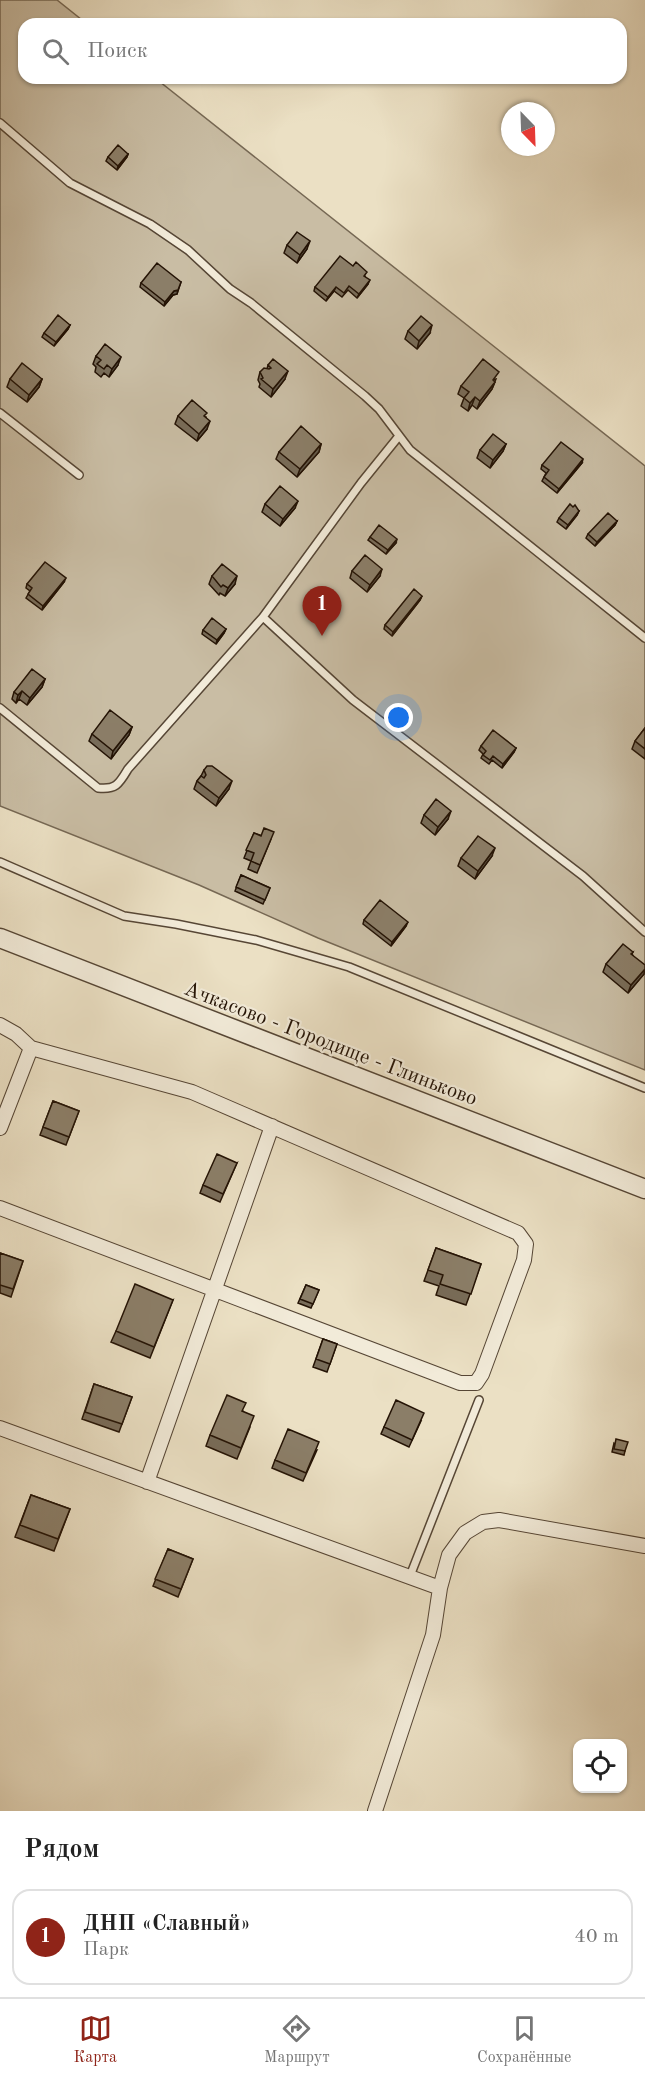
<!DOCTYPE html>
<html lang="ru">
<meta charset="utf-8">
<style>
body{margin:0;font-family:"Old Standard TT",serif;background:#f6f6f6;color:#222}
.controls{position:absolute;right:18px;bottom:18px;display:grid;overflow:hidden;border-radius:12px;box-shadow:0 2px 4px #0004}
.controls button{width:54px;height:54px;display:grid;place-items:center;padding:0;border:0;border-bottom:2px solid #e0e0e0;background:#fff;color:#222;font:30px sans-serif}
.compass{position:absolute;left:501px;top:102px;width:54px;height:54px;border-radius:50%;background:#fff;box-shadow:0 2px 4px #0004;rotate:157deg}
.you{position:absolute;left:399px;top:718px;width:21px;height:21px;margin:-15px;border:4px solid #fff;border-radius:50%;background:#1a73e8;box-shadow:0 0 0 9px #1a73e833}
.badge{display:grid;place-items:center;width:39px;height:39px;border-radius:50%;background:#8f2418;color:#fff;font-size:20px;font-weight:700}
.pin{position:absolute;translate:-50% -50px;filter:drop-shadow(0 2px 3px #0008)}
.pin::after{content:'';position:absolute;top:32px;width:21px;height:18px;background:inherit;clip-path:polygon(0 0,100% 0,50% 100%)}
.list{margin:0;padding:0;list-style:none}
h2{display:flex;justify-content:space-between;align-items:center;height:78px;margin:0;padding:0 24px;font-size:26px}
h2 small{font-size:20px;font-weight:400;color:#767676}
.list li{display:grid;grid-template-columns:39px 1fr auto;gap:18px;align-items:center;box-sizing:border-box;height:96px;margin:0 12px 12px;padding:0 12px;border:2px solid #e0e0e0;border-radius:18px}
.list b{display:block;font-size:22px;white-space:nowrap}
.list p{margin:0;font-size:20px;white-space:nowrap;color:#767676}
.list em{font-size:20px;font-style:normal;color:#767676}
.icon{flex:none;width:33px;height:33px;fill:none;stroke:currentColor;stroke-width:2;stroke-linecap:round;stroke-linejoin:round}
.map{position:relative;flex:none;width:645px;height:1811px;overflow:hidden}
.search{position:absolute;background:#fff;box-shadow:0 2px 4px #0004;left:18px;right:18px;top:18px;height:66px;display:flex;align-items:center;gap:15px;box-sizing:border-box;padding:0 21px;border-radius:18px;color:#767676;font-size:22px}
.sheet{height:186px;background:#fff}
nav{display:flex;justify-content:space-around;align-items:center;box-sizing:border-box;height:84px;border-top:2px solid #e0e0e0;background:#fff;font-size:16px;color:#767676}
nav a{display:grid;justify-items:center;gap:3px}
nav .on{color:#8f2418}
.map>svg:first-child{display:block}
.green{fill:#c9bda4;stroke:#766854;stroke-width:1.5}
.lines{fill:none;stroke-linecap:round;stroke-linejoin:round}
.service-casing{stroke:#564635;stroke-width:10}
.minor-casing{stroke:#564635;stroke-width:16}
.tertiary-casing{stroke:#564635;stroke-width:21}
.service{stroke:#f2ebd9;stroke-width:7}
.minor{stroke:#f2ebd9;stroke-width:14}
.tertiary{stroke:#f2ebd9;stroke-width:18}
.wall{fill:#786c59;stroke:#241305;stroke-width:1.5}
.shaded-wall{fill:#615849;stroke:#241305;stroke-width:1.5}
.building{fill:#8b7e68;stroke:#241305;stroke-width:1.5}
.labels{text-anchor:middle;stroke-width:4.5;stroke-linejoin:round;paint-order:stroke}
.street-label{font-size:21px;fill:#241305;stroke:#f2ebd9}
</style>
<div class="map">
<svg width="645" height="1811" viewBox="0 0 645 1811">
<rect width="100%" height="100%" fill="#ebe0c4"/>
<filter id="stains"><feTurbulence type="fractalNoise" baseFrequency=".00333" numOctaves="4"/><feColorMatrix values="0 0 0 0 .2 0 0 0 0 .09 0 0 0 0 .02 0 0 0 .5 -.17"/></filter>
<radialGradient id="worn" r=".72"><stop offset=".6" stop-color="#630" stop-opacity="0"/><stop offset="1" stop-color="#630" stop-opacity=".3"/></radialGradient>
<!-- green -->
<path class="green" d="M0,0H57L87,24H24V78H155L645,466V1070L318,938L199,885L0,806Z"/>
<g class="lines">
<!-- service casing -->
<g class="service-casing">
<path id="service" d="M0,123L70,183L150,224L188,250L230,289L251,303L365,396L379,409L410,450L645,638
M0,413L79,475
M263,617L353,700L583,876L645,932
M0,708L98,788C116,790 119,784 128,769L263,617L361,483L399,436
M0,862L124,916L176,924L256,940L349,967L645,1088
M410,1576L479,1400"/>
</g>
<!-- minor casing -->
<g class="minor-casing">
<path id="minor" d="M0,1025L16,1034L31,1048L192,1092L518,1233L526,1244L524,1260L482,1374L476,1383H460L0,1208
M0,1128L31,1048
M0,1428L440,1588
M147,1482L272,1126
M375,1811L433,1635L440,1588L449,1555L465,1533L483,1522L499,1520L645,1546"/>
</g>
<!-- tertiary casing -->
<g class="tertiary-casing">
<path id="tertiary" d="M0,938L645,1189"/>
</g>
<!-- service -->
<use href="#service" class="service"/>
<!-- minor -->
<use href="#minor" class="minor"/>
<!-- tertiary -->
<use href="#tertiary" class="tertiary"/>
</g>
<!-- wall -->
<path class="wall" d="M128,154L127,157L117,170L106,161L108,157Z
M287,245L307,249L297,263L284,253Z
M365,276L368,284L357,298L348,290L342,297L334,291L326,301L314,291L315,287Z
M181,282L177,294L173,295L164,306L140,287L141,283Z
M70,325L68,329L54,346L42,337L44,333Z
M408,331L430,333L417,349L405,339Z
M96,356L118,365L109,377L104,373L101,377L95,372L96,367L93,364Z
M268,365L285,379L271,397L259,387L260,384L258,380L260,372L267,369Z
M10,379H42L39,387L27,402L7,387Z
M496,379L492,389L477,409L472,405L468,411L461,406L464,398L458,394L461,386Z
M178,416L206,417L207,429L197,441L175,424Z
M321,444L319,452L297,477L276,459L279,452Z
M506,444L503,451L490,468L477,458L480,450Z
M582,463L557,493L542,481L546,473L541,469L542,465Z
M265,504L295,508L280,526L262,512Z
M579,511L577,515L566,529L557,522L559,518Z
M617,521L615,525L595,546L586,538L588,534Z
M370,537L396,543L386,554L368,540Z
M352,571L380,576L367,592L350,578Z
M212,576L235,584L225,596L220,593L219,595L209,584Z
M64,582L42,610L26,598L30,591L26,588L27,584Z
M422,596L420,600L392,636L384,629L385,625Z
M226,629L224,633L216,644L202,634L203,630Z
M45,679L42,687L27,705L19,699L16,703L12,699L14,692Z
M132,727L129,735L111,759L89,741L92,734Z
M645,728V759L632,749L635,741Z
M481,746L516,748L514,752L502,768L492,760L489,764L481,758L483,754L479,750Z
M204,770L229,789L216,806L194,789L197,781L201,776Z
M424,815L448,819L435,835L421,823Z
M254,833L271,839L257,873L248,869L251,861L244,858Z
M492,856L475,879L458,866L461,858Z
M241,875L270,888L263,904L235,891Z
M364,920L406,926L391,946L363,924Z
M633,952L632,954L644,974L628,993L603,972L606,964Z
M53,1101L79,1111L66,1145L40,1135Z
M237,1163L220,1202L200,1193L203,1185Z
M436,1248L481,1264L466,1305L436,1295L439,1286L424,1281Z
M0,1253L23,1261L11,1297L0,1293Z
M306,1285L319,1290L311,1308L298,1303Z
M173,1300L150,1358L111,1342L116,1331Z
M323,1339L337,1344L327,1372L313,1367Z
M94,1384L132,1397L119,1432L82,1419Z
M243,1411L250,1427L237,1459L206,1446L210,1435Z
M421,1421L409,1447L381,1434L384,1427Z
M614,1443L625,1451L624,1455L612,1452Z
M317,1450L303,1481L272,1468L275,1460Z
M31,1495L70,1509L54,1551L15,1537Z
M168,1549L193,1559L178,1597L153,1586Z"/>
<!-- shaded-wall -->
<path class="shaded-wall" d="M128,154L127,157L117,170L118,166Z
M310,241L307,249L297,263L300,255Z
M370,280L368,284L357,298L359,294Z
M336,287L334,291L326,301L328,297Z
M178,290L177,294L173,295L164,306L165,302L174,291Z
M70,325L68,329L54,346L56,342Z
M432,325L430,333L417,349L419,341Z
M121,357L118,365L109,377L112,369Z
M288,371L285,379L271,397L273,389Z
M42,379L39,387L27,402L29,395Z
M495,382L492,389L477,409L480,401Z
M475,397L472,405L468,411L470,403Z
M210,421L207,429L197,441L199,434Z
M321,444L319,452L297,477L300,469Z
M506,444L503,451L490,468L493,460Z
M583,459L582,463L557,493L559,489Z
M298,501L295,508L280,526L283,519Z
M579,511L577,515L566,529L568,525Z
M617,521L615,525L595,546L597,542Z
M397,539L396,543L386,554L388,550Z
M382,569L380,576L367,592L370,585Z
M237,576L235,584L225,596L228,588Z
M66,578L64,582L42,610L43,606Z
M422,596L420,600L392,636L393,632Z
M226,629L224,633L216,644L217,640Z
M45,679L42,687L27,705L30,698Z
M22,691L19,699L16,703L18,695Z
M132,727L129,735L111,759L113,751Z
M516,748L514,752L502,768L503,764Z
M232,781L229,789L216,806L219,798Z
M451,811L448,819L435,835L438,827Z
M495,848L492,856L475,879L478,871Z
M408,922L406,926L391,946L392,942Z
M645,969L644,974L628,993L631,985Z"/>
<!-- building -->
<path class="building" d="M118,145L128,154L118,166L108,157Z
M297,232L310,241L300,255L287,245Z
M340,256L353,266L356,262L367,272L364,276L370,280L359,294L349,286L344,293L336,287L328,297L315,287Z
M157,263L181,282L178,290L174,291L165,302L141,283Z
M58,315L70,325L56,342L44,333Z
M421,316L432,325L419,341L408,331Z
M105,344L121,357L112,369L107,365L104,369L97,364L101,360L96,356Z
M273,359L288,371L273,389L261,379L263,378L260,372L264,368L269,369L271,368L268,365Z
M483,359L499,372L493,380L495,382L480,401L475,397L470,403L464,398L469,392L461,386Z
M22,363L42,379L29,395L10,379Z
M192,400L207,413L204,416L210,421L199,434L178,416Z
M301,426L321,444L300,469L279,452Z
M493,434L506,444L493,460L480,450Z
M561,442L583,459L559,489L544,477L549,470L542,465Z
M280,486L298,501L283,519L265,504Z
M570,504L573,507L575,505L579,511L568,525L559,518Z
M608,513L617,521L597,542L588,534Z
M379,525L397,539L388,550L370,537Z
M365,555L382,569L370,585L352,571Z
M45,562L66,578L43,606L28,594L32,588L27,584Z
M222,564L237,576L228,588L223,585L221,587L212,576Z
M414,589L422,596L393,632L385,625Z
M212,618L226,629L217,640L203,630Z
M32,669L45,679L30,698L22,691L18,695L14,692Z
M110,710L132,727L113,751L92,734Z
M645,728V749L635,741Z
M493,730L516,748L503,764L493,756L490,760L483,755L486,751L481,746Z
M207,766H212L232,781L219,798L197,781L201,776L204,778L206,775L204,770Z
M436,799L451,811L438,827L424,815Z
M264,828L274,832L260,865L251,861L254,853L246,850L254,833L261,836Z
M478,836L495,848L478,871L461,858Z
M241,875L270,888L265,900L236,887Z
M380,900L408,922L392,942L364,920Z
M623,944L633,952L631,954L645,965V969L631,985L606,964Z
M53,1101L79,1111L69,1137L43,1127Z
M217,1154L237,1163L223,1194L203,1185Z
M436,1248L481,1264L471,1294L440,1284L443,1275L428,1270Z
M0,1253L23,1261L13,1289L0,1285Z
M135,1284L173,1300L154,1347L116,1331Z
M306,1285L319,1290L313,1304L300,1299Z
M323,1339L337,1344L330,1364L316,1359Z
M94,1384L132,1397L122,1424L85,1412Z
M227,1395L246,1403L242,1411L254,1416L241,1448L210,1435Z
M396,1400L424,1413L412,1440L384,1427Z
M288,1429L319,1442L306,1473L275,1460Z
M616,1439L628,1442L625,1451L614,1449Z
M31,1495L70,1509L58,1539L20,1525Z
M168,1549L193,1559L181,1589L155,1579Z"/>
<g class="labels">
<!-- street labels -->
<g class="street-label">
<text transform="translate(331 1043) rotate(21)" y="7">Ачкасово - Городище - Глиньково</text>
</g>
</g>
<rect width="100%" height="100%" filter="url(#stains)"/>
<rect width="100%" height="100%" fill="url(#worn)"/>
</svg>
<div class="controls">
<button><svg class="icon" aria-label="locate" viewBox="0 0 24 24"><circle cx="12" cy="12" r="6"/><path d="M12 2v4M12 18v4M2 12h4M18 12h4"/></svg></button>
</div>
<svg class="compass" viewBox="-18 -18 36 36"><path d="M0-13l5 13h-10z" fill="#e53935"/><path d="M0 13l5-13h-10z" fill="#767676"/></svg>
<div class="you"></div>
<div class="pin badge" style="left:322px;top:636px">1</div>
<div class="search"><svg class="icon" aria-label="search" viewBox="0 0 24 24"><circle cx="10" cy="10" r="6"/><path d="M15 15l6 6"/></svg>Поиск</div>
</div>
<section class="sheet">
<h2>Рядом<small></small></h2>
<ul class="list">
<li><span class="badge">1</span><div><b>ДНП «Славный»</b><p>Парк</p></div><em>40 m</em></li>
</ul>
</section>
<nav>
<a class="on"><svg class="icon" aria-label="map" viewBox="0 0 24 24"><path d="M3 6l6-2 6 2 6-2v14l-6 2-6-2-6 2zM9 4v14M15 6v14"/></svg>Карта</a>
<a><svg class="icon" aria-label="directions" viewBox="0 0 24 24"><path d="M12 3l9 9-9 9-9-9zM9 14v-3h6M13 9l2 2-2 2"/></svg>Маршрут</a>
<a><svg class="icon" aria-label="saved" viewBox="0 0 24 24"><path d="M7 4h10v16l-5-4-5 4z"/></svg>Сохранённые</a>
</nav>
